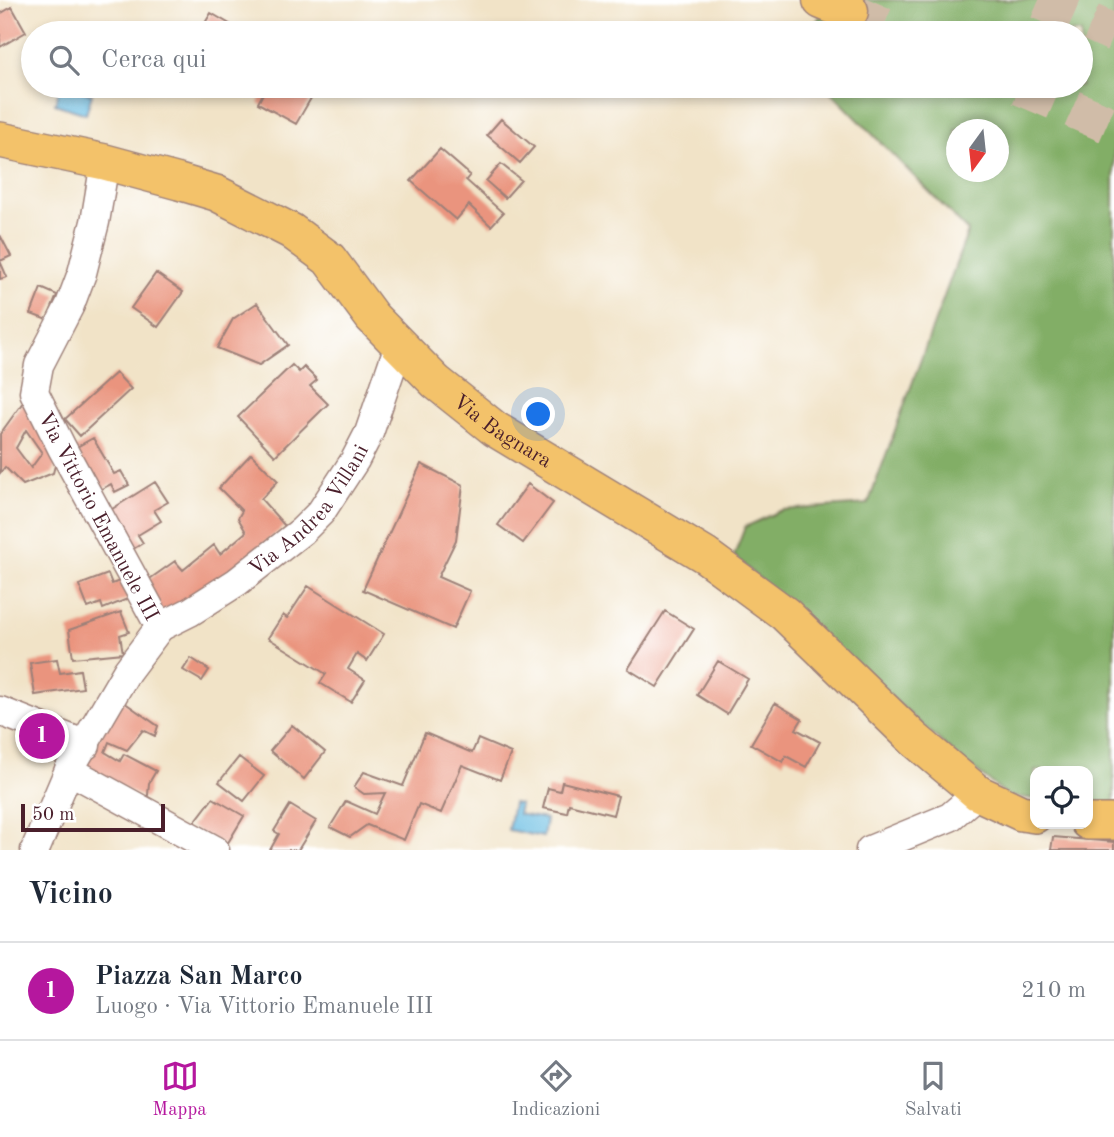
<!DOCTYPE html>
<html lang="it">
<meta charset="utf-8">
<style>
body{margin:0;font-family:"Old Standard TT",serif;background:#f2f2f3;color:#1f2937}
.controls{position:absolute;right:21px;bottom:21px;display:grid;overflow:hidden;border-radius:14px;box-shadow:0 4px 10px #0003}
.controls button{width:63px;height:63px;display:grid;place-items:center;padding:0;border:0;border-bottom:2px solid #e0e1e3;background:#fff;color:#1f2937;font:35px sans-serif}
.compass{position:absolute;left:946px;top:119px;width:63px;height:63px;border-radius:50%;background:#fff;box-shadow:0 4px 10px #0003;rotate:195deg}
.scale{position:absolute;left:21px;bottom:18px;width:144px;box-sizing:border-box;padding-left:7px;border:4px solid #4a1f2b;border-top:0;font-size:19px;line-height:24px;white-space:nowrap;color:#4a1f2b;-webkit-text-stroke:5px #fff;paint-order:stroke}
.you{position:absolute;left:539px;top:415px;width:24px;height:24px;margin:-18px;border:5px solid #fff;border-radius:50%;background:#1a73e8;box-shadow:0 0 0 10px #1a73e833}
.badge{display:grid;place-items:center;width:46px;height:46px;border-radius:50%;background:#b5179e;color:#fff;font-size:23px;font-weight:700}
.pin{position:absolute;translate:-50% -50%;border:4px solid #fff;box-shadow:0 2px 7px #0006}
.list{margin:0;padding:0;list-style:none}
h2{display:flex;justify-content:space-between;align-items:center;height:91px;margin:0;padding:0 28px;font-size:30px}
h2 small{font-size:23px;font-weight:400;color:#747a83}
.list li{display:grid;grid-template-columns:46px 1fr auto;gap:21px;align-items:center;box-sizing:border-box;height:98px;padding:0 28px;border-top:2px solid #e0e1e3}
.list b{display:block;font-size:26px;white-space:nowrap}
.list p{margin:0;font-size:23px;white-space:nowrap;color:#747a83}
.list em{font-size:23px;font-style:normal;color:#747a83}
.icon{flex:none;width:38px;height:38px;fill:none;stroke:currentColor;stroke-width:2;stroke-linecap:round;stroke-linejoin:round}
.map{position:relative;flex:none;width:1114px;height:850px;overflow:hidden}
.search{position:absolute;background:#fff;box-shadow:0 4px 10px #0003;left:21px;right:21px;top:21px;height:77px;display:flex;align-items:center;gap:18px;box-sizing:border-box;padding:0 24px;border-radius:38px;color:#747a83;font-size:26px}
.sheet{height:189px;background:#fff}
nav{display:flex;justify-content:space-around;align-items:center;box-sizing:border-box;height:98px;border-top:2px solid #e0e1e3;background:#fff;font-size:19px;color:#747a83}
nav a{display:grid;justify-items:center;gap:4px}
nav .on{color:#b5179e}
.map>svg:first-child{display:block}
.forest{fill:#82ae66;stroke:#666648;stroke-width:2;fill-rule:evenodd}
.water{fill:#66bce2;stroke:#586e86;stroke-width:2}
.building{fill:#ea947e;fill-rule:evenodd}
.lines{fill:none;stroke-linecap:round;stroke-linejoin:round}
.highway-tunnel{stroke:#d0bca8;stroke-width:38;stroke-dasharray:38 19;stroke-linecap:butt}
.minor-casing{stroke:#9e8179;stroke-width:31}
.major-casing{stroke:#9e8179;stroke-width:38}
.highway-casing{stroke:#9e8179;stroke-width:41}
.minor{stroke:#fff;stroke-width:28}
.major{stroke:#f3c26a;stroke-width:35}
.highway{stroke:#f3c26a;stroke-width:38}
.labels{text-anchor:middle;stroke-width:5;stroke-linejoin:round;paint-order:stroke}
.street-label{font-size:21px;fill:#4a1f2b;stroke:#fff}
</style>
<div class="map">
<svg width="1114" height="850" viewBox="0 0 1114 850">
<rect width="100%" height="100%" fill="#fff"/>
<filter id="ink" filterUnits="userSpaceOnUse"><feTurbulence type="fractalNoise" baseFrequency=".0143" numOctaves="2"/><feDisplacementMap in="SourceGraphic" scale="14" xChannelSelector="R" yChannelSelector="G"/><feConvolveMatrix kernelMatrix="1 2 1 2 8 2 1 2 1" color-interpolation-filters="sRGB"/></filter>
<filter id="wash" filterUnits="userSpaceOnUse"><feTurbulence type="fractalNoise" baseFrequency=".00686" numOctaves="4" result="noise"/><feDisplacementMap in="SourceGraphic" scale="28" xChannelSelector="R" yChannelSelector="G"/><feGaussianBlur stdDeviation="1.57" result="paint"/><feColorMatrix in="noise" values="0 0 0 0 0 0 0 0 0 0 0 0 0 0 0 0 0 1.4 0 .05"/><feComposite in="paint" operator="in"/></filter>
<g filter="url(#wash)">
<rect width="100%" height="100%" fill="#f1e3c7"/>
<!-- forest -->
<path class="forest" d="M831,0H1114V808L1088,805V771H1035V799L1008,796L958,757L734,556L745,527L782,510L868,504L968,231L825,86H1081V33H809ZM956,130H998V172H956Z"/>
<!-- water -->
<path class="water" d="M60,86L92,94L86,114L55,104Z
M513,803L520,804L518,814L546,819L543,837L508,830Z"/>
<g id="blocks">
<!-- building -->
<path class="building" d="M12,7L26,32L0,47V14Z
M211,13L245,33H199Z
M267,86H301L314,93L296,124L258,103Z
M501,119L534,147L520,163L487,135Z
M440,149L470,175L466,180L503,213L491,226L469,205L456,220L411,181Z
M501,164L521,180L505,198L486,181Z
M0,235L11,256L0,261L7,277L0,279Z
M156,273L183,292L158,327L131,308Z
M41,288L57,295L47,320L31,314Z
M257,303L288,345L259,365L217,348L233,319Z
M292,365L299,372L304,367L317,380L310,386L328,404L275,456L238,417Z
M116,373L131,389L80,436L65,419Z
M26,398L58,454L53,473L23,485L5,467L0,473V434ZM26,430L42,453L31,468L16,448Z
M93,438L114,474L121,471L129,485L115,492L111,484L92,494L68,452Z
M251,454L278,481L261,499L285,526L249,556L164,618L144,583L175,561L183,570L214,545L220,554L246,532L238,518L242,511L219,488Z
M421,464L463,485L456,540L438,577L470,591L453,629L363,590Z
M155,482L168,502L154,510L161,521L138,535L143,543L125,554L101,516Z
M528,484L553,503L523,543L498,525Z
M108,574L112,584L122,580L130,598L103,609L101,603L88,608L79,585Z
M308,586L384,634L367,661L357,654L348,669L365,680L351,702L320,683L326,674L268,638L283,615L287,618Z
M665,611L694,629L657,687L628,669Z
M121,612L129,632L120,635L123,653L73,658L69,630Z
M191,658L209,670L202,681L183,670Z
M57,659L60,673L80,670L83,688L35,695L30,663Z
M718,661L748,679L727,714L697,695Z
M121,700L158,726L155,736L143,730L127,750L109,742L105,752L120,761L124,754L156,771L149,783L148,795L145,798L80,771Z
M775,703L802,719L796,729L820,742L806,767L786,756L783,762L751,744Z
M292,725L325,752L304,779L270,751Z
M425,733L472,753L478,739L511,753L500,780L462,765L441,813L419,804L404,840L367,825L350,837L330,827L346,801L375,814L385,793L364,794L354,787L364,772L403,786Z
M239,757L264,776L244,801L219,782Z
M562,782L618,796L613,815L569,804L567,813L543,808L548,788L560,791Z
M213,798L244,816L226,846L191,827Z
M290,805L316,821L298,850H270L279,834L274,831Z
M1053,837L1114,842V850H1051Z"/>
</g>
</g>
<g filter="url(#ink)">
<use href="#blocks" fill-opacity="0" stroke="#9e8179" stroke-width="2"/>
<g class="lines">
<!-- highway-tunnel -->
<path class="highway-tunnel" d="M1039,0L1114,33
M849,11L899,33
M1020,86L1114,127"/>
<!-- minor casing -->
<g class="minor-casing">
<g id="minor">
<path id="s1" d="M160,627L190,612L237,582L302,531L321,512L355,460L369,433L399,345"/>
<path d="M0,711L86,745"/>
<path d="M69,770L215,850"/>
<path d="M35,850L69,770L127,671L160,627L62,448L34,392L39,365L70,305L82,273L95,222L105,162"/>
<path d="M870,850L950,817L978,793"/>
</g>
</g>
<!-- major casing -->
<g class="major-casing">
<g id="major">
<path id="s2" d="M0,140L105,162L179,182L216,193L291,231L329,259L372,317L436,382L495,429L706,556L785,614L914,739L978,793L1021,813L1035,815"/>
<path d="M1088,822H1114"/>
</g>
</g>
<!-- highway casing -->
<g class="highway-casing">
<path id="highway" d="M822,0L849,11"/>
</g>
<!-- minor -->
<use href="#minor" class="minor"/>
<!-- major -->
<use href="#major" class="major"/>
<!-- highway -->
<use href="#highway" class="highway"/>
</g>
</g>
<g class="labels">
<!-- street labels -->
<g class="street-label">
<text dy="7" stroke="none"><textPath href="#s2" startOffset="600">Via Bagnara</textPath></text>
<text dy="7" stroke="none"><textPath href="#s1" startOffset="192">Via Andrea Villani</textPath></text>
<text transform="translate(99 516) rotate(62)" y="7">Via Vittorio Emanuele III</text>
</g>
</g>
</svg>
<div class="controls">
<button><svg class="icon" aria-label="locate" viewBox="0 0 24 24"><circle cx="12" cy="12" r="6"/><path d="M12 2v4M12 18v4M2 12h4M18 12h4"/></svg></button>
</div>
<svg class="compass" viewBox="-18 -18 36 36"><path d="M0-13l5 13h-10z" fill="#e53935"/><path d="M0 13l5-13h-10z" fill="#747a83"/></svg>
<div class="scale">50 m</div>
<div class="you"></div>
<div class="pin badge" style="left:42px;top:736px">1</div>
<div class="search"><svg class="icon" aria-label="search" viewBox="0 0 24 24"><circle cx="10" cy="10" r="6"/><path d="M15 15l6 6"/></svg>Cerca qui</div>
</div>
<section class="sheet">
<h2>Vicino<small></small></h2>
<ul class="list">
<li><span class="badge">1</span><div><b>Piazza San Marco</b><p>Luogo · Via Vittorio Emanuele III</p></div><em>210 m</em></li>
</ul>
</section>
<nav>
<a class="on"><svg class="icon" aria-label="map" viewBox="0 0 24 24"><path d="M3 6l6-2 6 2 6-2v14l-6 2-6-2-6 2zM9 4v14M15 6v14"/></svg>Mappa</a>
<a><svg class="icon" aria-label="directions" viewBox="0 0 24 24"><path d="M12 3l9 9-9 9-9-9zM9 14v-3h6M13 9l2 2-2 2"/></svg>Indicazioni</a>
<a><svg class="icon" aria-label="saved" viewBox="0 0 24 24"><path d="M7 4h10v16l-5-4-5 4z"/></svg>Salvati</a>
</nav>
